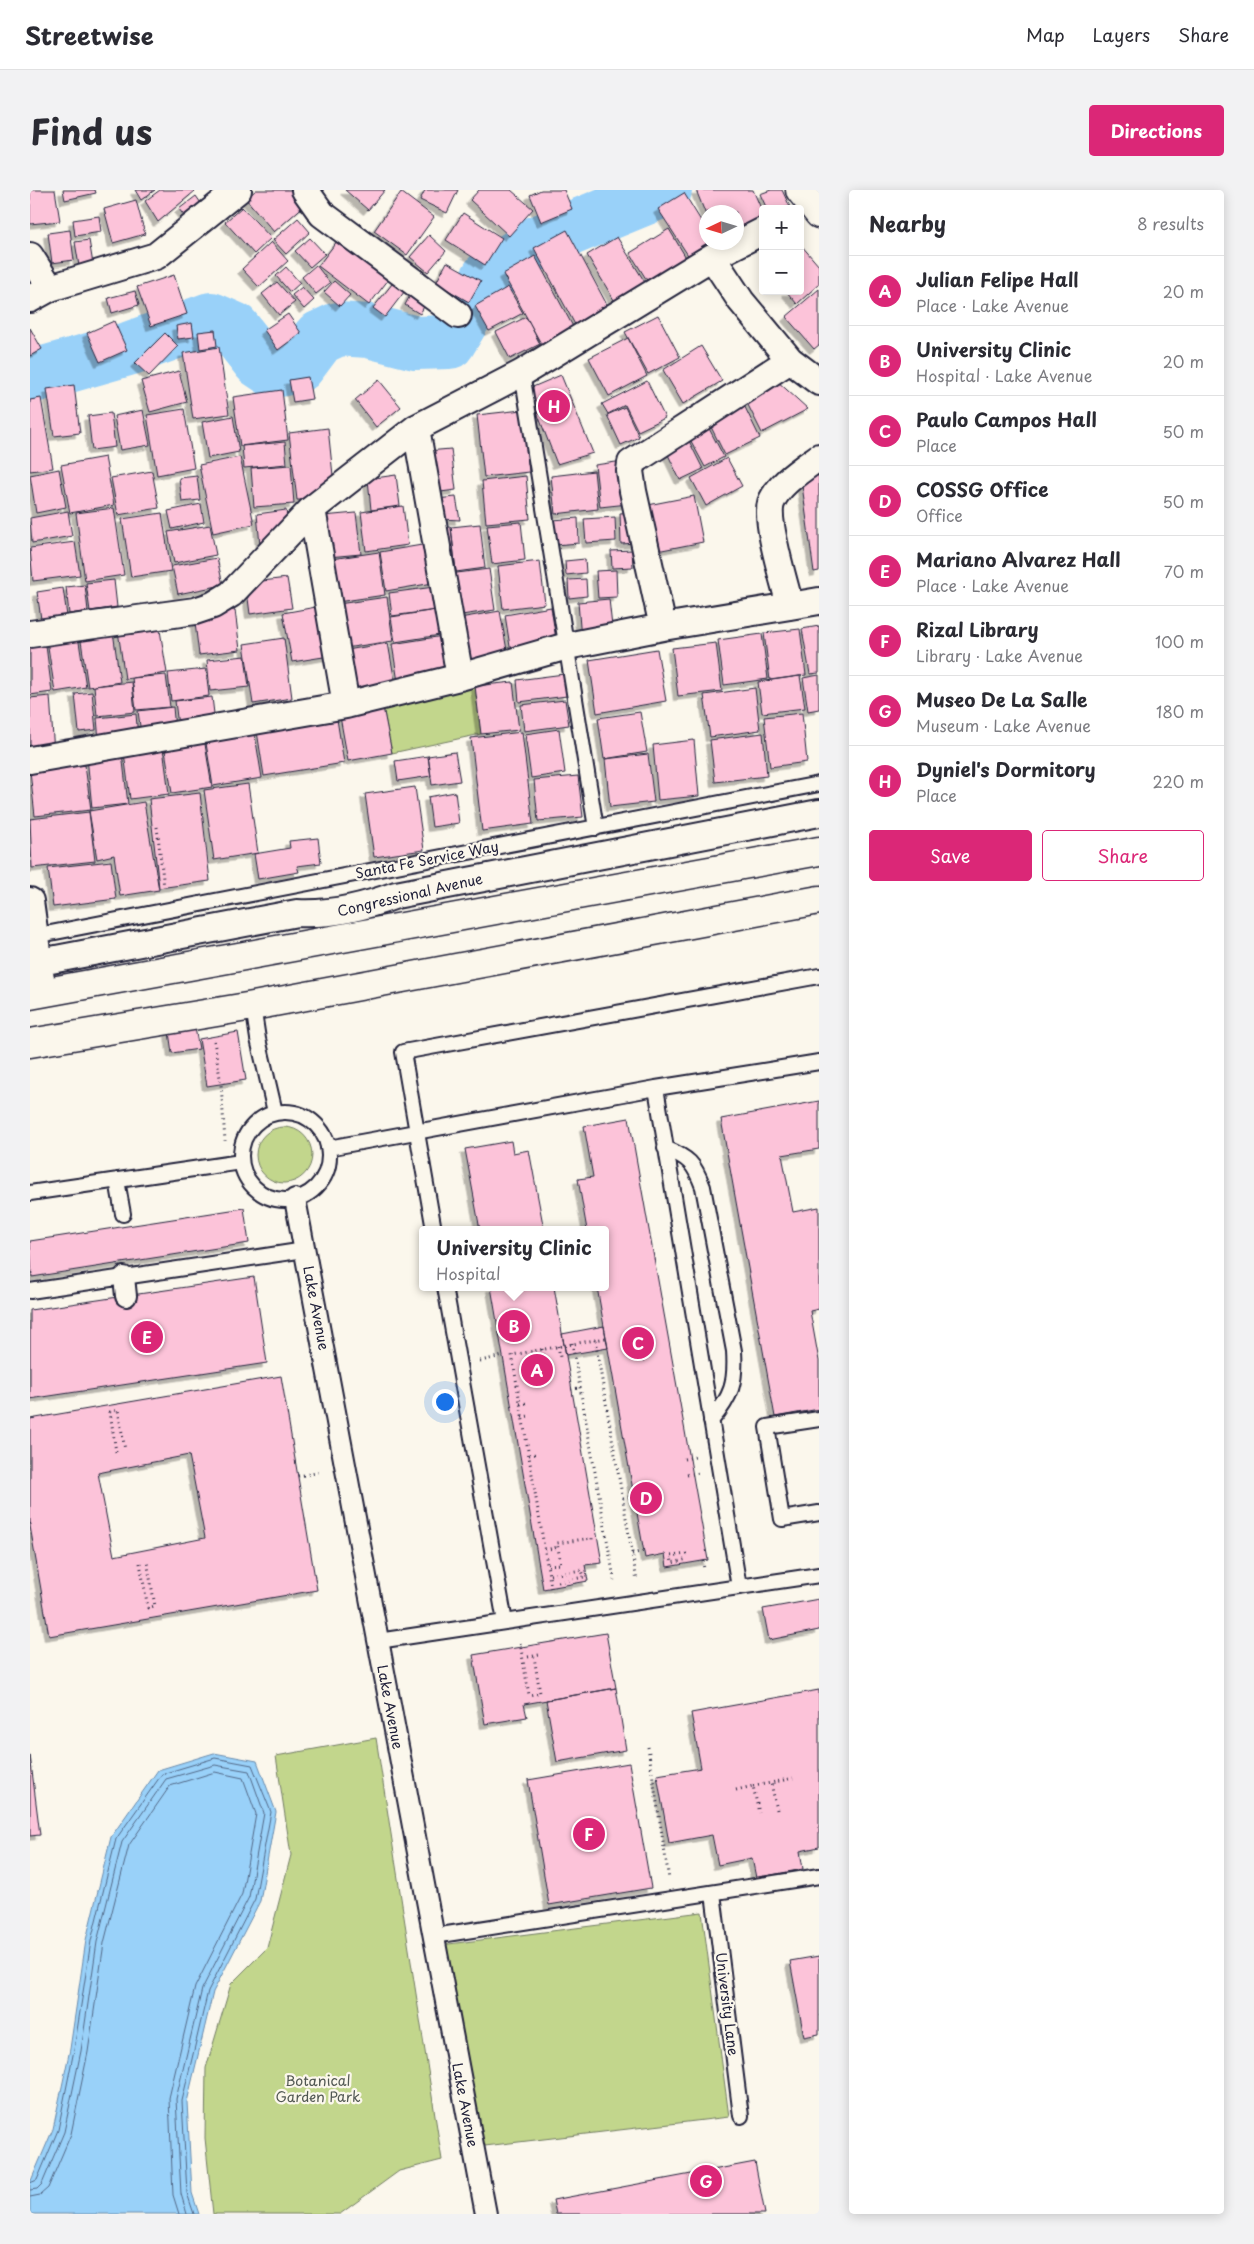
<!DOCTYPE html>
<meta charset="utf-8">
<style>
body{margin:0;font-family:"Playpen Sans",sans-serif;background:#f2f2f3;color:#2b2b33}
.controls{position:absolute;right:15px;top:15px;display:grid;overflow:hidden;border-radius:5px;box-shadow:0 2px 12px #0003}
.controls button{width:45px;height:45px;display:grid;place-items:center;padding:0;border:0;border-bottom:1px solid #e1e1e2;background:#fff;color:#2b2b33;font:25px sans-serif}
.compass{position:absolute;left:669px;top:15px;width:45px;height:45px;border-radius:50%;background:#fff;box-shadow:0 2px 12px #0003;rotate:266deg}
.you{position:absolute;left:414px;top:1211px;width:18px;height:18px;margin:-12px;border:4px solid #fff;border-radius:50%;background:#1a73e8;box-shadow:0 0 0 8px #1a73e833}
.badge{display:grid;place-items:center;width:32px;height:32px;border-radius:50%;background:#db2777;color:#fff;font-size:16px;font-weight:700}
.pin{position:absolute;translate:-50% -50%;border:2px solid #fff;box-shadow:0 1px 5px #0006}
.popup{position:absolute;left:389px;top:1036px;width:190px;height:65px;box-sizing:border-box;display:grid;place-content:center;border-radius:5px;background:#fff;filter:drop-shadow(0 1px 4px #0005);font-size:16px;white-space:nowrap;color:#7c7c81}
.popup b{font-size:19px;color:#2b2b33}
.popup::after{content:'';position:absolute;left:50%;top:100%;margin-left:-10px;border:10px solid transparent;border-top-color:#fff}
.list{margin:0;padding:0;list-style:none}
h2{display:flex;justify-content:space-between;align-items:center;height:65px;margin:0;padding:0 20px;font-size:21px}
h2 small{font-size:16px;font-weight:400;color:#7c7c81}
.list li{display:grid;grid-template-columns:32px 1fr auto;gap:15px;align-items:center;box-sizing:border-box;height:70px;padding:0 20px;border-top:1px solid #e1e1e2}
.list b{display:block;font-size:19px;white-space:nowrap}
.list p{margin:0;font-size:16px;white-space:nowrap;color:#7c7c81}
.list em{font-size:16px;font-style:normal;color:#7c7c81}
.actions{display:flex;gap:10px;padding:15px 20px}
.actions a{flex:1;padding:11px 0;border:1px solid #db2777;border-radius:5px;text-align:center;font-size:18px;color:#db2777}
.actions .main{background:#db2777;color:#fff}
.map{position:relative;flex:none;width:789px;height:2024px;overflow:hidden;border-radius:5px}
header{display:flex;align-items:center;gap:30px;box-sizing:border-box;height:70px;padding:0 25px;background:#fff;border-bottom:1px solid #e1e1e2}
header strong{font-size:24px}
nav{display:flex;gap:28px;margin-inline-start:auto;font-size:18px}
.intro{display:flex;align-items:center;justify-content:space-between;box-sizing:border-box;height:120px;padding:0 30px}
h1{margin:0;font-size:35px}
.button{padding:12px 22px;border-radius:5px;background:#db2777;color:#fff;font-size:18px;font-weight:700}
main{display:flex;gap:30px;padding:0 30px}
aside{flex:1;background:#fff;border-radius:5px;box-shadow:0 2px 12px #0003}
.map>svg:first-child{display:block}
.green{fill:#c2d68c;stroke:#727c64}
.water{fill:#99d1f9;stroke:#698bad}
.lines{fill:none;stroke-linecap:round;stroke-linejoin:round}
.shore{stroke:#526887;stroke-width:1}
.river{stroke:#99d1f9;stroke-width:54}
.building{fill:#fcc3d9;stroke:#22223b;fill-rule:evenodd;filter:url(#shadow)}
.service-casing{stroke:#22223b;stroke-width:18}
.pedestrian-casing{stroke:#22223b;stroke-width:24}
.minor-casing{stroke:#22223b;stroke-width:30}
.tertiary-casing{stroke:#22223b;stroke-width:31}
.secondary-casing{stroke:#22223b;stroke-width:31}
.path{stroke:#22223b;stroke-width:3;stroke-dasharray:1 4;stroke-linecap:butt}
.service{stroke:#fbf7ec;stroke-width:14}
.pedestrian{stroke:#fbf7ec;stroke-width:20}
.minor{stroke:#fbf7ec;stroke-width:26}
.tertiary{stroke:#fbf7ec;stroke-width:28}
.secondary{stroke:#fbf7ec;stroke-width:28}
.labels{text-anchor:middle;stroke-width:4.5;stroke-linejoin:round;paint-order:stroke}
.street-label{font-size:14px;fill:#22223b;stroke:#fbf7ec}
.park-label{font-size:14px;fill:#525853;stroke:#fbf7ec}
</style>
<header>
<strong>Streetwise</strong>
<nav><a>Map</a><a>Layers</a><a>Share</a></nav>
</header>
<div class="intro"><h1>Find us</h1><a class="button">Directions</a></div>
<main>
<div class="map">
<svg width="789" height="2024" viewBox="0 0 789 2024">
<defs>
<filter id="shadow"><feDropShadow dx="-4.5" dy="4.5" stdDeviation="0" flood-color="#0004"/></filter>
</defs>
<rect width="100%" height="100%" fill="#fbf7ec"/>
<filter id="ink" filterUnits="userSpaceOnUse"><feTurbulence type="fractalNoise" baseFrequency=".02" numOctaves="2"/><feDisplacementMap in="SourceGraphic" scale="10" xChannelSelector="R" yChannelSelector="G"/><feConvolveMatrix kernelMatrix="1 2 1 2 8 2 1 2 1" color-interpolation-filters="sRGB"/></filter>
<g filter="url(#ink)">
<!-- green -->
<path class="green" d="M445,496L451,544L362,563L352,512Z
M226 965a28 28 0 1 1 56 0a28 28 0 1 1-56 0Z
M346,1548L412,1970L369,1981L310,2024H183L175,1948L176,1878L201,1794L237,1758L261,1665L246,1566Z
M672,1722L699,1927L438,1958L411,1755Z"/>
<!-- water -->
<path class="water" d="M184,1563L227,1571L246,1622L230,1711L183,1802L157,1912L162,2003L169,2024H0V1993L23,1939L40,1859L56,1750L81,1647L128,1580Z"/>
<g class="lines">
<!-- shore -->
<path class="shore" d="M0,1993L7,1990L28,1940L44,1860L61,1751L86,1649L132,1584L185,1568L222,1575L241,1622L225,1709L178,1801L152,1911L157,2003L164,2024
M0,2000L7,1999L12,1994L34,1942L51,1861L67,1752L92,1652L136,1589L185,1575L219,1581L234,1623L219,1707L172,1799L146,1909L151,2004L157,2024
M0,2007L10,2005L18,1998L41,1944L58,1862L74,1753L99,1655L140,1596L185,1582L213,1588L226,1624L212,1704L165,1797L139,1908L143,2005L149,2024"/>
<!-- river -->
<path class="river" d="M0,187L101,158L181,129L204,139L229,171L244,181L268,176L289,148L308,139L339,141L386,153L419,152L459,86L506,53L635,0"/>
</g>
<!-- building -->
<path class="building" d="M0,0H25L30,31L0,34Z
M33,0H65L66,3L35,10Z
M105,0H125L111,10Z
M130,0H164L165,1L128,32L115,11Z
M226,0H264L276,14L244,42L216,9Z
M315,0H355L338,20Z
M395,0H428L417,23L390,10Z
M449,0H481L503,19L479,46L440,10Z
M511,0H534L542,19L511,32L500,5Z
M666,0H723L733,23V33L706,45V22H676V25Z
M741,0H752L760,17L737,19L730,4Z
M371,2L404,27L377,65L344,41Z
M654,3L676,39V52H685L663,73L628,19Z
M166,6L175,19L158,31L149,19Z
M106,10L115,44L83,53L74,19Z
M212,17L241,48L224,64L195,32Z
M433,23L472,48L455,75L416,50Z
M69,26L71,42L45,46L43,30Z
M268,28L280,42L256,64L243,50Z
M639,39L661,76L623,100L600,63Z
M40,40L44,70L22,73L18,43Z
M537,40L583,126L550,144L504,58Z
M314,42L365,81L339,115L288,76Z
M399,45L416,61L398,82L380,67Z
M587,47L621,102L590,120L557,65Z
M280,48L295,64L280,77L265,61Z
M59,50L63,74L49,76L45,52Z
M241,52L258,71L229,97L212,79Z
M771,55L789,76V94L767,114L756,101H770Z
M505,66L547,144L515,161L473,84Z
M417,72L451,91L439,112L406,93Z
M286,75L300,93L286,104L272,87Z
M256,77L270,93L260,102L246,86Z
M370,84L381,93L355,127L343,118Z
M144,85L157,124L121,136L107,97Z
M304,91L320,105L310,116L294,102Z
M247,92L265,112L249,125L232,104Z
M272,97L284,110L274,119L262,105Z
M478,97L493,123L459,141L445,116Z
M384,98L399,107L390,124L375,115Z
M789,99V155L784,159L756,127Z
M105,101L109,115L82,123L78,108Z
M258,124L271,143L248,160L234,140Z
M628,125L650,167L618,184L595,142Z
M496,127L510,154L480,169L466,142Z
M84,131L97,160L70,172L57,143Z
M162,133L164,147L148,149L146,136Z
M0,138L12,159L0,166Z
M185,140L187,156L170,159L168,142Z
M135,143L148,156L119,186L105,173Z
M598,148L617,186L579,206L559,168Z
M671,156L692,191L653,214L633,180Z
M189,157L199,224L163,229L153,163Z
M149,181L157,212L120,222L111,191Z
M531,185L563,263L527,274L498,199Z
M278,187L282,209L263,212L259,190Z
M349,190L371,217L346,237L325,210Z
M746,190L778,219L732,243L714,207Z
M617,191L635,228L608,241L595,215L578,224L572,214Z
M44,195L50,243L24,246L17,199Z
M252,200L258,250L210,256L203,207Z
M11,208L23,278L0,281V210Z
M711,209L730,248L695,265L676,227Z
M595,217L609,247L591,255L577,225Z
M154,219L164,278L127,285L117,225Z
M113,220L120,255L90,260L84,226Z
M492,220L499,282L454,287L447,225Z
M81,223L85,257L62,260L58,226Z
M203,226L209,262L178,268L172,232Z
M674,229L694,267L675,277L655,240Z
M298,238L304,295L280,310H267L259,243Z
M654,241L673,279L650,290L632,252Z
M255,252L257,274L214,278L212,256Z
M421,259L426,300L403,303L397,261Z
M75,267L84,315L40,323L31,275Z
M210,267L224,334L183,343L169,275Z
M697,268L712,296L676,316L661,288Z
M593,271L598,314L570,317L565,275Z
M261,275L264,314L224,317L221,278Z
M29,279L36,317L6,323L0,285Z
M122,281L129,318L88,325L81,288Z
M564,281L568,319L525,324L521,286Z
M366,285L370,316L341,320L338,289Z
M789,285V381L784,382L771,288Z
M167,286L170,310L152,312L149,288Z
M496,286L500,329L456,333L452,291Z
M664,306L673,352L627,361L618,315Z
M426,307L430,330L411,329L406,309Z
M171,314L174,332L142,339L138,321Z
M373,316L378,355L336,361L331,322Z
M84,318L94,385L55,391L46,323Z
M256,320L258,334L230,355L227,324Z
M38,321L42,346L2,353L0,328Z
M603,322L606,353L591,354L590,323Z
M132,323L141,381L101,387L92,329Z
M326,323L331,364L298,367L293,326Z
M585,327L586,351L556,353L554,329Z
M548,328L549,353L525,355L523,330Z
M491,332L495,370L462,374L457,335Z
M450,334L455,378L426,382L421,337Z
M180,335L186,365L144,373L138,342Z
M421,337L426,382L417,383L412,338Z
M45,352L50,385L3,391L0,358Z
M404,353L409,392L356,401L350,362Z
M602,360L603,377L582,378L581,361Z
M349,362L355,405L307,412L301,369Z
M187,368L193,395L148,404L142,376Z
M555,369L556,383L536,385L535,371Z
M510,371L515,414L473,419L468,376Z
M459,379L465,420L425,426L419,384Z
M586,380L587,407L568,408L566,381Z
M257,388L262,418L220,424L216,393Z
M556,389L557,406L539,408L538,390Z
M84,390L87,417L60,421L56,393Z
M55,395L58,421L39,424L36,397Z
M404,397L406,420L362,426L359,403Z
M33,398L37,426L11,429L7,402Z
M357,407L363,451L315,458L308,414Z
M579,409L583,446L551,449L548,412Z
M297,415L306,465L262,472L253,423Z
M521,417L527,456L481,463L475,425Z
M205,420L210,460L169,465L164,425Z
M406,420L410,445L365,452L361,427Z
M470,421L478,466L432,474L424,429Z
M128,428L137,483L95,489L87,434Z
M82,434L90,492L58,497L49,438Z
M789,436V483L780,484L772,439Z
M47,439L56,497L25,502L16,444Z
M770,439L776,485L740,490L734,443Z
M732,444L738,489L694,495L688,450Z
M413,446L419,485L368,492L362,454Z
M15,448L22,502L0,505V450Z
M254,448L262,508L223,514L214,454Z
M358,453L366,498L324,505L317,460Z
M686,453L692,501L648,506L642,458Z
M627,459L636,511L567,523L559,470Z
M215,466L219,497L180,501L177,470Z
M176,479L179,506L141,511L138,483Z
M534,484L537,506L489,512L487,490Z
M136,485L140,517L106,520L102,488Z
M789,485V519L778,521L773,488Z
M770,486L775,518L732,523L728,492Z
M102,492L105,522L67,526L64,496Z
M483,492L489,540L451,544L445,496Z
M725,498L730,540L680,547L674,505Z
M62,502L66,540L49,542L45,504Z
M20,506L24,562L0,564V508Z
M182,507L185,532L148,536L145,511Z
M535,510L539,535L494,541L491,515Z
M352,512L362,563L318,571L309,521Z
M143,517L145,539L111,544L108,521Z
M610,522L617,562L574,569L568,528Z
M306,523L314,573L234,586L226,535Z
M772,523L777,572L740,577L734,527Z
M106,524L108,547L69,551L67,528Z
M224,539L232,588L183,596L175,547Z
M529,539L535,583L501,588L495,544Z
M492,542L503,634L452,641L441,548Z
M733,543L737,586L685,592L680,550Z
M174,548L182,597L142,603L134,554Z
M664,550L669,606L628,610L623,555Z
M133,558L139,604L100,609L94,563Z
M425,562L430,591L402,595L398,566Z
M92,563L98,614L62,618L57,567Z
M618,564L624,612L580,617L575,569Z
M398,566L401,586L368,591L365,571Z
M55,575L61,620L5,626L0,581Z
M548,586L553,627L508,631L504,590Z
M218,594L228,663L184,670L174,600Z
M385,597L394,660L344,667L335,604Z
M425,602L429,633L402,637L398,607Z
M170,603L180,691L129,698L119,609Z
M114,612L129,700L90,706L84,665L67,669L59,621Z
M59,622L65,671L2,678L0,629Z
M288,648L291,673L267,676L269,682L228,689L224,664L260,658L259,651Z
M81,671L86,709L23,717L18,678Z
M165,838L169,859L142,863L139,842Z
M208,842L216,890L177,896L169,849Z
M789,911V959L752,965L763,1022L789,1017V1119L780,1121L789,1171V1219L745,1227L691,929Z
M599,928L678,1370L637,1377L635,1364L615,1368L567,1097H575V1040H557L548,989L563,987L554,936Z
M481,951L483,963L499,960L514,1040H450L435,959Z
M214,1018L219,1053L2,1087L0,1051Z
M224,1087L237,1173L0,1209V1120Z
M461,1097H524L572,1373L555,1375L558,1391L513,1399Z
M574,1136L578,1158L536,1165L532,1144Z
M251,1186L287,1400L19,1446L0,1336V1229ZM159,1265L175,1348L84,1366L68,1283Z
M789,1409V1440L739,1450L733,1419Z
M576,1443L586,1498L494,1514L497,1527L455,1534L443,1465Z
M586,1498L596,1560L527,1572L516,1510Z
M789,1500V1657L770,1661L773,1679L726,1688L722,1668L688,1675L682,1645L639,1653L627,1585L671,1578L661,1523Z
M0,1565L10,1645L0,1646Z
M599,1573L621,1698L519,1715L498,1590Z
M789,1766V1844L774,1847L760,1771Z
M725,1972L735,2024H526L523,2010Z"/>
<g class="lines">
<!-- service casing -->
<g class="service-casing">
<path id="service" d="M492,183L566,638
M5,746L789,594
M223,816L228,849L245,922
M626,898L709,1397
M211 966a44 44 0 1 1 88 0a44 44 0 1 1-88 0Z
M298,958L626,898L789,872
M635,958C659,968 664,973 673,997L704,1161C706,1193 702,1206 681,1231
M87,990L93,1024
M0,1003L211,972
M404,1040L373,862L789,786
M415,1097L475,1432
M0,1101L275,1060
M789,1229L737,1237L752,1329L789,1323
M348,1451L789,1385
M683,1703L711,1926
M404,1746L789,1686"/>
</g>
<!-- pedestrian casing -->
<g class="pedestrian-casing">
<path id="pedestrian" d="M265,1009L456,2024
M94,1087L96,1106"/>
</g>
<!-- minor casing -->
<g class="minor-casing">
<path id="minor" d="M275,0L292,24L428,125
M0,66L20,98
M682,67L711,111L760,170L789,192
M0,109L20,98L126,66L208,0
M386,238L430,487
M789,267C774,278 748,294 741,313C735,332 755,394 760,416L789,411
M282,319L316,515
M633,437L603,301L600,281L601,273L760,170
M0,444L165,421L183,415L201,404L282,319L386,238L492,183L682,67L733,41
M0,570L316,515L430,487L537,456L633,437L760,416
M0,711L11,790
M0,774L267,723C302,725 334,717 366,705L789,623"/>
</g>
<!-- tertiary casing -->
<g class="tertiary-casing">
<path id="tertiary" d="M770,0L789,24"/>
</g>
<!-- secondary casing -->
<g class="secondary-casing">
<path id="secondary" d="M0,805L789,661
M0,853L223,816L789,710"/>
</g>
<!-- path -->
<path class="path" d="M127,637L134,697
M184,851L191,894L195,951
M565,1150L607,1391
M542,1153L585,1394
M528,1156L530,1167
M609,1156L613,1172
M512,1159L514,1169
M450,1171L473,1166
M496,1172L500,1194L506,1192L503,1171
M541,1199L550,1198
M490,1214L497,1213
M492,1227L499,1226
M86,1262L80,1222L88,1220L95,1260
M499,1265L506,1264
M654,1269L665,1267
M657,1285L669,1283
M268,1286L292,1282
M593,1308L605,1306
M0,1334L1,1333
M515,1360L528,1357
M602,1364L614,1361
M657,1364L641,1366L642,1373L658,1369
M673,1371L674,1380
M110,1373L118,1418L125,1416L117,1371
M518,1375L531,1374L527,1353L562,1348V1352
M520,1385L552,1380L554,1387L528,1392
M521,1398L482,1165L576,1148
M490,1453L499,1505L510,1503L504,1467
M498,1467L509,1465
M618,1557L639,1689
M723,1596L741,1593
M706,1600L723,1596L729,1623
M747,1620L741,1593L763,1588"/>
<!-- service -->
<use href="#service" class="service"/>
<!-- pedestrian -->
<use href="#pedestrian" class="pedestrian"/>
<!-- minor -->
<use href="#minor" class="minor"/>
<!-- tertiary -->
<use href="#tertiary" class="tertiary"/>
<!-- secondary -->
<use href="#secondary" class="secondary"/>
</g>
</g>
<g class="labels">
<!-- street labels -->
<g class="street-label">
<text transform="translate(397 670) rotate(-11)" y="5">Santa Fe Service Way</text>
<text transform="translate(380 705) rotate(-13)" y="5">Congressional Avenue</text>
<text transform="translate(286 1118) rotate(79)" y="5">Lake Avenue</text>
<text transform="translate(360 1517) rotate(79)" y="5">Lake Avenue</text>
<text transform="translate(697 1814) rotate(83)" y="5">University Lane</text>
<text transform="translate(435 1915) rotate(79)" y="5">Lake Avenue</text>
</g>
<!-- park labels -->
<g class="park-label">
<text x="288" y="1896">Botanical<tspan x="288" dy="16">Garden Park</tspan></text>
</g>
</g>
</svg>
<div class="controls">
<button>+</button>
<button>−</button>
</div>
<svg class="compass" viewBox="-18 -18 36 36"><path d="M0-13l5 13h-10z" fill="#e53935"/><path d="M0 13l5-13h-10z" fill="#7c7c81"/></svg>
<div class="you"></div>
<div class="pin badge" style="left:507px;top:1180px">A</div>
<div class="pin badge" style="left:484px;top:1136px">B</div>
<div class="popup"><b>University Clinic</b>Hospital</div>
<div class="pin badge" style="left:608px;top:1153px">C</div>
<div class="pin badge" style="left:616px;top:1308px">D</div>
<div class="pin badge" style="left:117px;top:1147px">E</div>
<div class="pin badge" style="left:559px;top:1644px">F</div>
<div class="pin badge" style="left:676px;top:1991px">G</div>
<div class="pin badge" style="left:524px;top:216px">H</div>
</div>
<aside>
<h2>Nearby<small>8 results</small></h2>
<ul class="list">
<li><span class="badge">A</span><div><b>Julian Felipe Hall</b><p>Place · Lake Avenue</p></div><em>20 m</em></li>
<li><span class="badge">B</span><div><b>University Clinic</b><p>Hospital · Lake Avenue</p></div><em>20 m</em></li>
<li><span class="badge">C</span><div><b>Paulo Campos Hall</b><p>Place</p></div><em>50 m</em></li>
<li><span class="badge">D</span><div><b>COSSG Office</b><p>Office</p></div><em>50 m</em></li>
<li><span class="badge">E</span><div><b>Mariano Alvarez Hall</b><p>Place · Lake Avenue</p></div><em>70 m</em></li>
<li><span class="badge">F</span><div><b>Rizal Library</b><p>Library · Lake Avenue</p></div><em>100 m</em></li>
<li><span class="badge">G</span><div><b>Museo De La Salle</b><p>Museum · Lake Avenue</p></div><em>180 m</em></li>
<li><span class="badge">H</span><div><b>Dyniel's Dormitory</b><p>Place</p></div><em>220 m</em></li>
</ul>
<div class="actions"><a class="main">Save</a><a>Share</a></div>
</aside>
</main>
